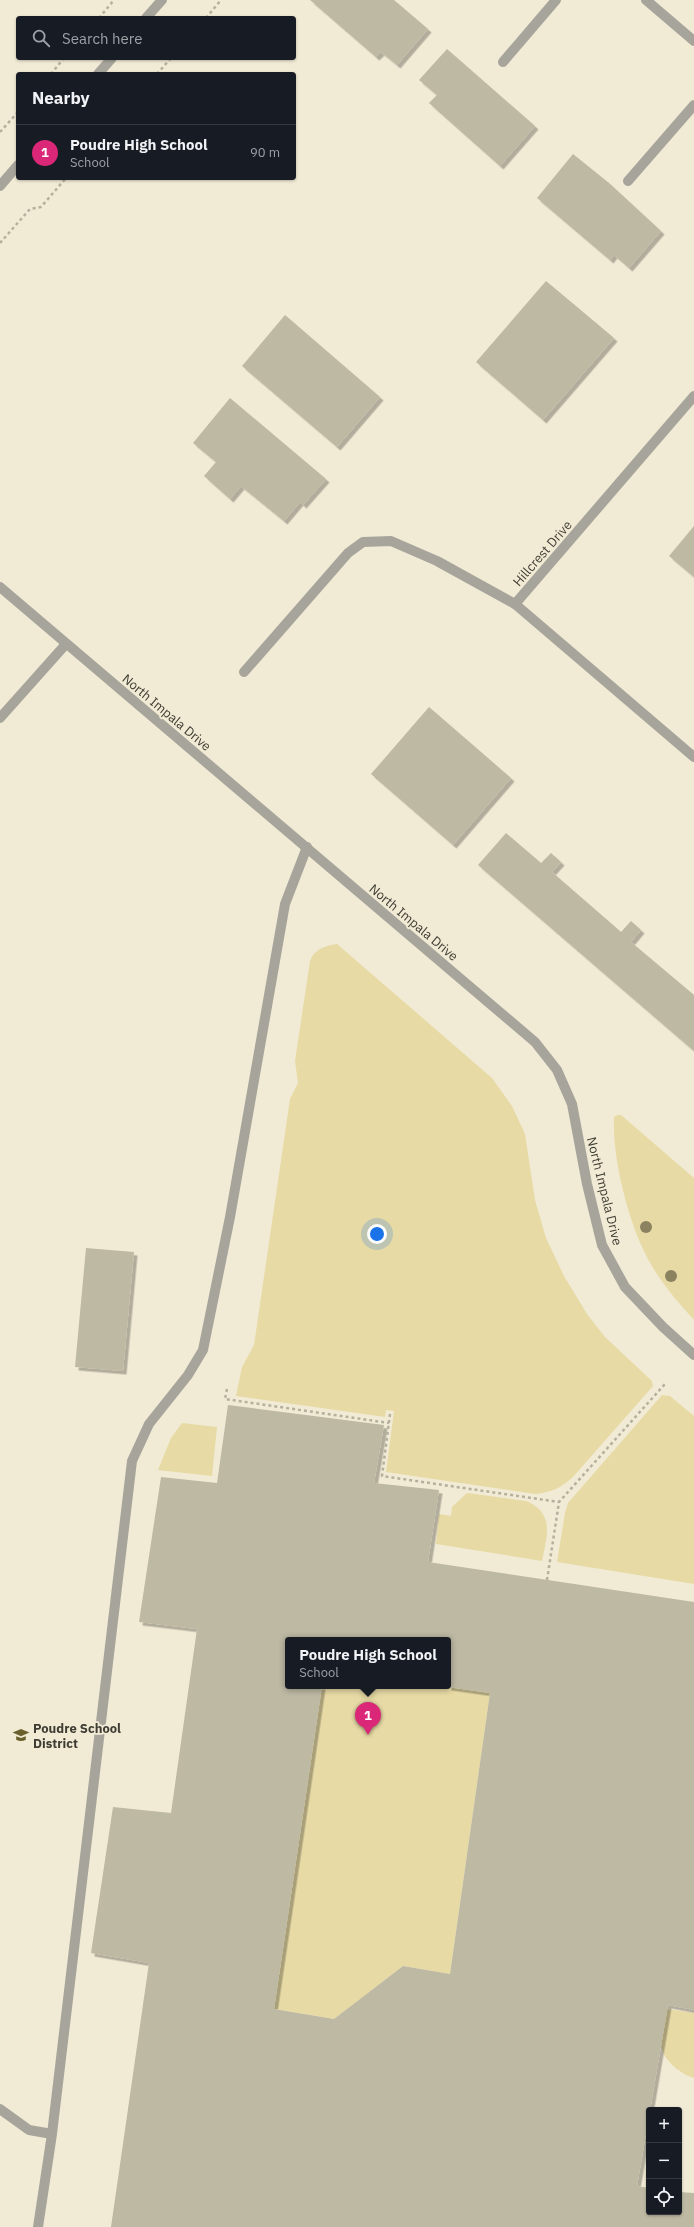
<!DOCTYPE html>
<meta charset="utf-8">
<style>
body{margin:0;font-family:"IBM Plex Sans",sans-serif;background:#242831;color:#f1f3f6}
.controls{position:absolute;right:12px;bottom:12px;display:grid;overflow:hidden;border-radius:4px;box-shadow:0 1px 3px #0004}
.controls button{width:36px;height:36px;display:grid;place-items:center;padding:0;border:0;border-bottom:1px solid #363941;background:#171b24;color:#f1f3f6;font:20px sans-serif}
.you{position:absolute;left:377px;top:1234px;width:14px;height:14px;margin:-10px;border:3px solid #fff;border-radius:50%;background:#1a73e8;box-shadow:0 0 0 6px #1a73e833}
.badge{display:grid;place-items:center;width:26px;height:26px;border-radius:50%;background:#db2777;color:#fff;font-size:13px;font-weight:700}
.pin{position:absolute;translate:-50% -33px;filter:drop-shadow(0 1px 2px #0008)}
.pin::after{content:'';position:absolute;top:21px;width:14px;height:12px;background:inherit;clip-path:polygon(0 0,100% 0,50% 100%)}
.popup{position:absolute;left:285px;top:1637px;width:166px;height:52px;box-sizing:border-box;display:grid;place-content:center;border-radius:4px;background:#171b24;filter:drop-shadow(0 1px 3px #0005);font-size:13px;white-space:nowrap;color:#9ea1a6}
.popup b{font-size:15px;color:#f1f3f6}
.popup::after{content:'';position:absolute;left:50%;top:100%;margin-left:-8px;border:8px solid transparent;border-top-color:#171b24}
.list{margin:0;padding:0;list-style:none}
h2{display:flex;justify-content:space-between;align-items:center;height:52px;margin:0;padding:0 16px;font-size:17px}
h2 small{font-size:13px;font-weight:400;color:#9ea1a6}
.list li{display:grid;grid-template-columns:26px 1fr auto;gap:12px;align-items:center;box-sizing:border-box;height:56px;padding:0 16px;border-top:1px solid #363941}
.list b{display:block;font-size:15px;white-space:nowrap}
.list p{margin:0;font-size:13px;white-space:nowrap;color:#9ea1a6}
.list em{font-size:13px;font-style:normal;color:#9ea1a6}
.icon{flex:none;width:22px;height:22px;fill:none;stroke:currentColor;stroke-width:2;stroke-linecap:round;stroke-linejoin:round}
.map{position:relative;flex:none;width:694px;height:2227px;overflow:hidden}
.search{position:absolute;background:#171b24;box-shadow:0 1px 3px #0004;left:16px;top:16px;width:280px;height:44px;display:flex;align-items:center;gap:10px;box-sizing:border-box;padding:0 14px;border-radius:4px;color:#9ea1a6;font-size:15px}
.panel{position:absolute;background:#171b24;box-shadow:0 1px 3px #0004;left:16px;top:72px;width:280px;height:108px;border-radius:4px}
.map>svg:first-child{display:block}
.green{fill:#e7daa5}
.building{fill:#beb9a3;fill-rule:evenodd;filter:url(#shadow)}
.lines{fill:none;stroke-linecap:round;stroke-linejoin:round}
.path{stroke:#b4b09e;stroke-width:2.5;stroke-dasharray:3 3;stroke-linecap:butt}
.service{stroke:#a7a59b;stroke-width:10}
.minor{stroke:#a7a59b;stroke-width:10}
.tertiary{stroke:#a7a59b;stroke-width:10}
.tree{fill:#8b8360}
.labels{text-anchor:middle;stroke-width:3.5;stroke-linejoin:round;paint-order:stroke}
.street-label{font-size:13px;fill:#3e3c33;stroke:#f1ebd5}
.poi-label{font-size:13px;font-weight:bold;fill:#3e3c33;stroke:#f1ebd5;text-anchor:start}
</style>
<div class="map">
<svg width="694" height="2227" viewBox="0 0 694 2227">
<defs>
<filter id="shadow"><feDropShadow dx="3.5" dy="3.5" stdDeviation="0" flood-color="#0004"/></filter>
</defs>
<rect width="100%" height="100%" fill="#f1ebd5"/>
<!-- green -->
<path class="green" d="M337,944L492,1078L512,1106L525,1134L535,1200L546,1238L564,1276L587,1314L605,1337L652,1381L653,1386L573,1477C561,1488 552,1492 535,1494L386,1472L394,1411L386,1410L385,1417L236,1396L242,1367L254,1345L290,1099L298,1083L295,1061L310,961C314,949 325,946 337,944Z
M617,1115H621L694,1178V1320C675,1299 656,1277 644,1251C627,1216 612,1156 614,1117Z
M662,1395L670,1396L694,1416V1584L557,1562L565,1513L568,1503Z
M182,1423L217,1427L212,1476L158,1470L171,1438Z
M467,1493L526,1501C555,1513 547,1536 542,1561L436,1544L439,1514L451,1516L452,1507Z
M322,1686H442L490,1693L450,1974L403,1966L334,2019L274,2009Z
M667,2009L694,2013V2078C680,2074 661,2059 661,2043C661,2032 665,2020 667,2009Z"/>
<!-- building -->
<path class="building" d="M310,0H394L428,29L397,65L381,52L376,57Z
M447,49L535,126L500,166L429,103L437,95L419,80Z
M573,154L609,183L661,231L629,268L614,255L610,260L537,198Z
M546,281L614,338L543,420L476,362Z
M285,315L380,397L337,447L242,366Z
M230,398L326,479L303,505L300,502L284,521L241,486L230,499L204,476L216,462L193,443Z
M694,526V577L669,556Z
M429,707L511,778L453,845L371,774Z
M506,833L541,863L551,853L561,862L552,872L621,932L631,921L641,930L631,942L694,995V1051L478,865Z
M86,1248L134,1252L123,1371L75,1367Z
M228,1405L384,1425L374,1483L439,1490L428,1562L694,1602V2010L668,2005L637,2186L649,2188V2212H679V2192L694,2193V2227H111L149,1963L91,1953L113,1807L171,1813L197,1629L139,1622L161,1477L217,1483ZM288,1640H448V1687L490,1693L450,1974L403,1966L334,2019L274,2009L322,1686H288Z"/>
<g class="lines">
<!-- path -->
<path class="path" d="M99,18L114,0
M206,18L221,0
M51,74L64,58
M157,74L171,58
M0,132L18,112
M0,243L30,209L41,207L66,178
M227,1389L225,1399L389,1423
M390,1414L382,1476L559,1502
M547,1580L559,1502L665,1384"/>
<!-- service -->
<path class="service" d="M503,62L556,0
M628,181L694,105
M244,672L348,553L363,542L391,541L437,561L515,604
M0,718L66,644
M0,2109L29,2130L52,2134
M38,2227L52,2134L132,1461L149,1424L188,1375L203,1350L230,1217L285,904L307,847"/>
<!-- minor -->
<path class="minor" d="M646,0L694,41
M694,396L515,604L694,757
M0,587L535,1042L557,1070L572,1104L587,1184L602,1245L625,1287L663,1327L694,1355"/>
<!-- tertiary -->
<path class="tertiary" d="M146,18L162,0
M98,74L112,58
M0,186L18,165"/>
</g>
<!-- trees -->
<g class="tree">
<circle cx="646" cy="1227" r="6"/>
<circle cx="671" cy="1276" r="6"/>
</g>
<!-- icons -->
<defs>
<g id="school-bare" transform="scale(1.2)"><path d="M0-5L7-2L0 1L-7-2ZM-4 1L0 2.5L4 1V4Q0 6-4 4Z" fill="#6b602d" stroke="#f1ebd5" stroke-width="2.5" paint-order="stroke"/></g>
</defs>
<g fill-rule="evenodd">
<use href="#school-bare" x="21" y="1735"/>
</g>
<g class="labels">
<!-- street labels -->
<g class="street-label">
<text transform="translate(542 553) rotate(-49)" y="5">Hillcrest Drive</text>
<text transform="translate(167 712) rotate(40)" y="5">North Impala Drive</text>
<text transform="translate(414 922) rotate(40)" y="5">North Impala Drive</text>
<text transform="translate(605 1191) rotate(76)" y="5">North Impala Drive</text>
</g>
<!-- poi labels -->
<g class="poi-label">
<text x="33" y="1733">Poudre School<tspan x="33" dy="15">District</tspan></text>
</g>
</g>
</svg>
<div class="controls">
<button>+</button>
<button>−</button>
<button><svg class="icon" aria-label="locate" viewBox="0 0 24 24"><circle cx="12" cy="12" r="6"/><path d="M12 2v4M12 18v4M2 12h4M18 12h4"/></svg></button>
</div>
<div class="you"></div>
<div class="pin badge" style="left:368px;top:1735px">1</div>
<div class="popup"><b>Poudre High School</b>School</div>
<div class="search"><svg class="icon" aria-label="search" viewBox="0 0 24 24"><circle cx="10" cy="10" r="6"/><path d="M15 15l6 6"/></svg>Search here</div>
<section class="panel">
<h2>Nearby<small></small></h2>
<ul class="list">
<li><span class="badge">1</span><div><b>Poudre High School</b><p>School</p></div><em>90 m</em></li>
</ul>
</section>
</div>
